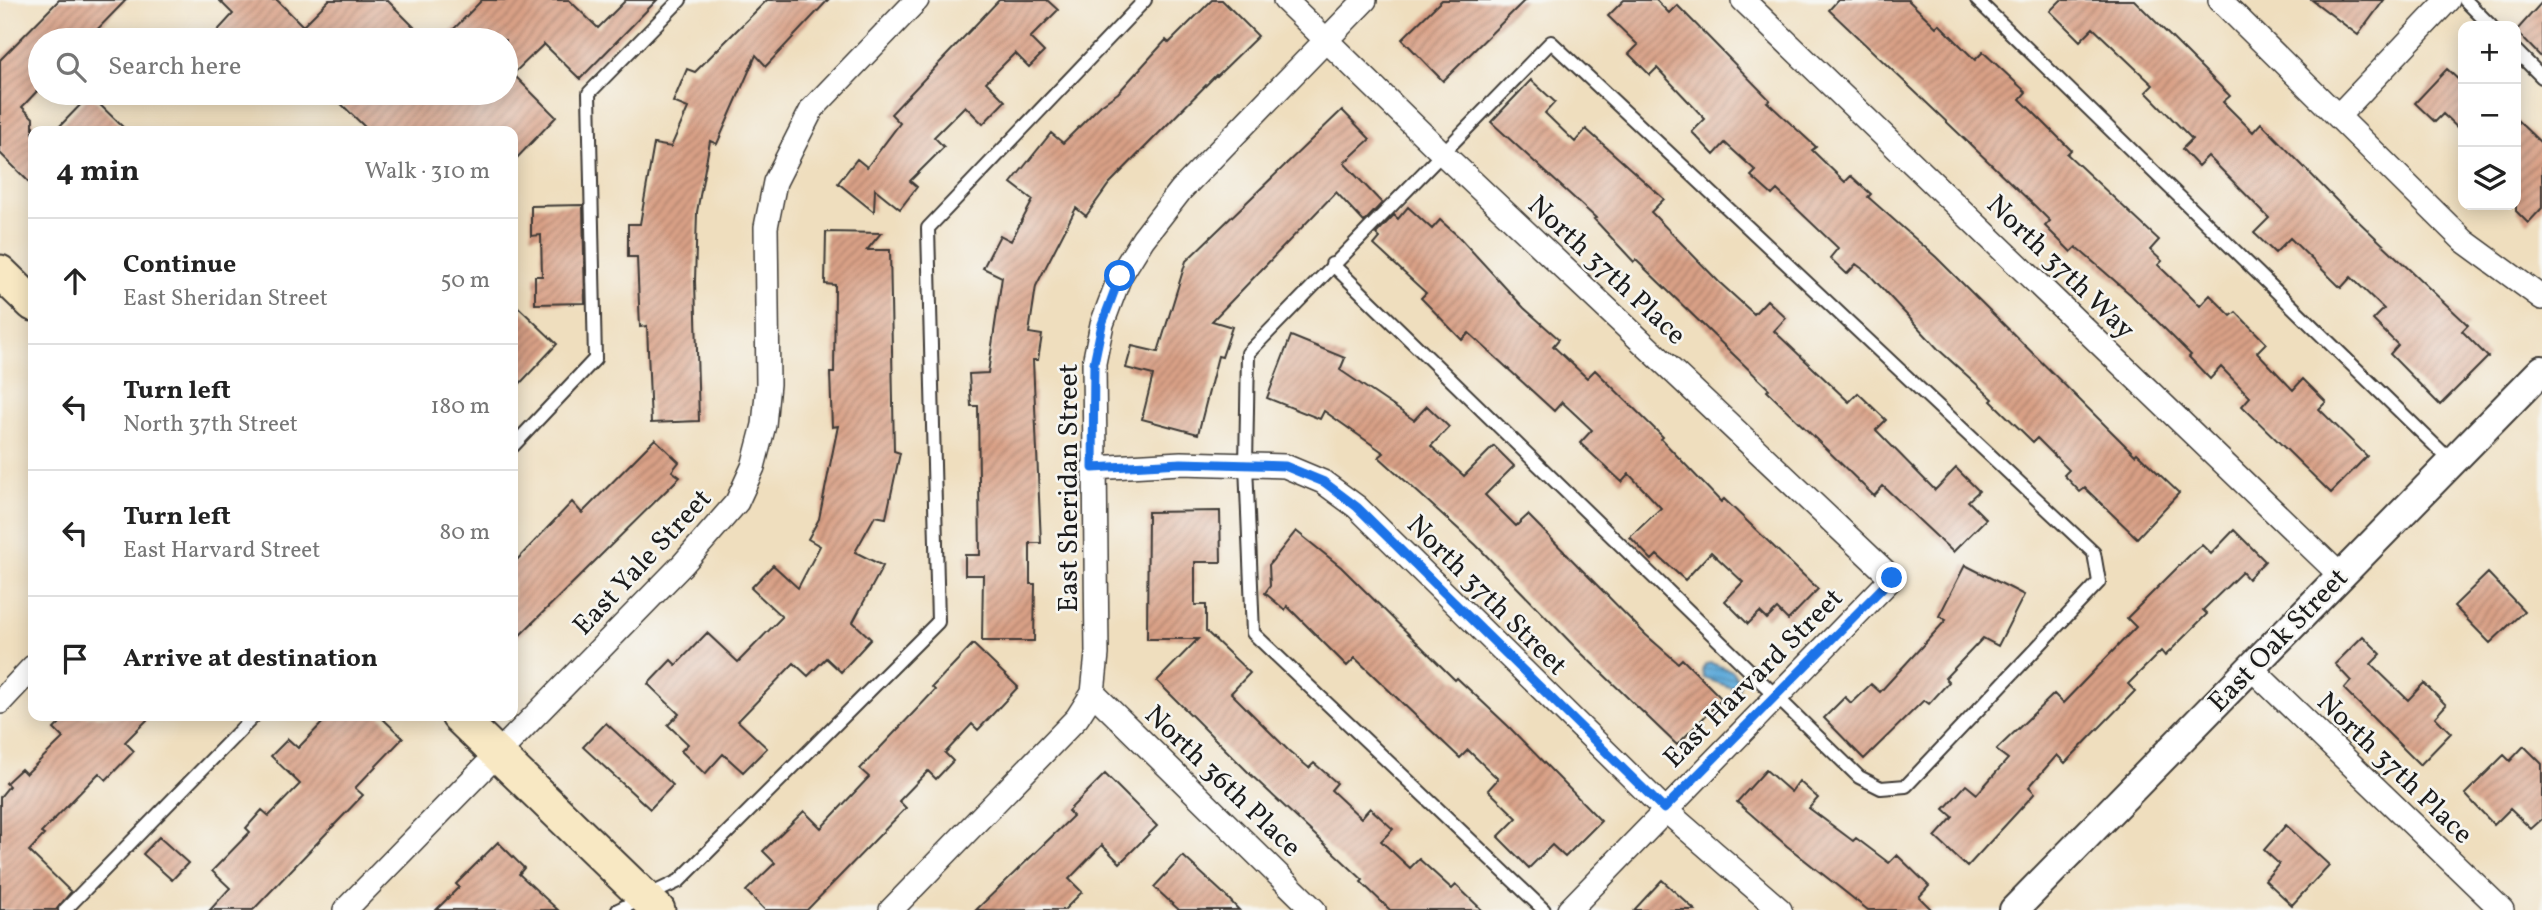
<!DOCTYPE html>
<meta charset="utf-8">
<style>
body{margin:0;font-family:Vollkorn,serif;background:#f6f6f6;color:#222}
.controls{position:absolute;right:21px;top:21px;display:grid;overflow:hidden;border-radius:14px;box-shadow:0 4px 18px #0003}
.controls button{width:63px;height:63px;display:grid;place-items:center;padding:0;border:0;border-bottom:2px solid #e0e0e0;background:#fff;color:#222;font:35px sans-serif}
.stop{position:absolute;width:21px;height:21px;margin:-16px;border:5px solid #1a73e8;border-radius:50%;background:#fff}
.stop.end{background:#1a73e8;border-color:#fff;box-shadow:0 2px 7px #0008}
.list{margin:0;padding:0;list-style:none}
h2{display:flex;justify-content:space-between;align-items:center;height:91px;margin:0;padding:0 28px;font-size:30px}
h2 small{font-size:23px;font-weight:400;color:#767676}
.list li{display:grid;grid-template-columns:46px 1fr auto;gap:21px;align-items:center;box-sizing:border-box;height:126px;padding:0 28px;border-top:2px solid #e0e0e0}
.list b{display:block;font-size:26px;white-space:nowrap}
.list p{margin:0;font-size:23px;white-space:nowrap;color:#767676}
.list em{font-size:23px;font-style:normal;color:#767676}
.icon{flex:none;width:38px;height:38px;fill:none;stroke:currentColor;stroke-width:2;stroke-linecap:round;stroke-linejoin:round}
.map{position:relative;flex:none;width:2542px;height:910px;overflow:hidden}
.search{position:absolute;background:#fff;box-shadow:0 4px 18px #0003;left:28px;top:28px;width:490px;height:77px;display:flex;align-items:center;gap:18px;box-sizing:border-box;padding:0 24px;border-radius:38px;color:#767676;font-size:26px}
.panel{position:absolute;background:#fff;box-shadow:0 4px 18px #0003;left:28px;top:126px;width:490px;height:595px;border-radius:14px}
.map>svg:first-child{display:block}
.water{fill:url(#water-rules);stroke:#3f647b;stroke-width:2}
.building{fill:url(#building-hatch)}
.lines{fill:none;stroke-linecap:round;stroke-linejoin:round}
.service-casing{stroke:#3c3934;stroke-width:16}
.minor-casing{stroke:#3c3934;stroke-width:26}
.tertiary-casing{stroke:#3c3934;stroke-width:32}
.secondary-casing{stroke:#3c3934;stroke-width:37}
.service{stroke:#fff;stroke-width:12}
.minor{stroke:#fff;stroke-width:23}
.tertiary{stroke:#fff;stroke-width:28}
.secondary{stroke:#f8e8c3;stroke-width:33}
.route{stroke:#1a73e8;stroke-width:9}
.labels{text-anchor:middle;stroke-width:5;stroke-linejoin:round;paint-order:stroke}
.street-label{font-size:28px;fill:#1c1c1c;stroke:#f6f6f2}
</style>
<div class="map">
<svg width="2542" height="910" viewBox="0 0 2542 910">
<defs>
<pattern id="water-rules" width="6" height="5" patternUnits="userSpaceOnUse" patternTransform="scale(1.75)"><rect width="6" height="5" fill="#62acda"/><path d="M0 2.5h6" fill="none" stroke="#508bb0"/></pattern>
<pattern id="building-hatch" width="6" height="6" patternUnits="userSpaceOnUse" patternTransform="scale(1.75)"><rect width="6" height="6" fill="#d9a086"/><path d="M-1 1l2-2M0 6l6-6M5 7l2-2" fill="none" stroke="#af826d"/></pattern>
</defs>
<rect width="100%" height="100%" fill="#f6f6f2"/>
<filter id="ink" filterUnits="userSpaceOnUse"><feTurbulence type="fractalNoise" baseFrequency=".0143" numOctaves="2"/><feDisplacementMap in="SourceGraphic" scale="14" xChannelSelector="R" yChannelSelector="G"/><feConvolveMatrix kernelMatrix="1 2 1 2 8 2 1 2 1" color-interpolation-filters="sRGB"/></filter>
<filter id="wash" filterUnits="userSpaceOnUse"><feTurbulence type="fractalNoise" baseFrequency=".00686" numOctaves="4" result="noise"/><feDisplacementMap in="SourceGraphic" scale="28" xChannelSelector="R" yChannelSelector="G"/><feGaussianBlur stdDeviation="1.57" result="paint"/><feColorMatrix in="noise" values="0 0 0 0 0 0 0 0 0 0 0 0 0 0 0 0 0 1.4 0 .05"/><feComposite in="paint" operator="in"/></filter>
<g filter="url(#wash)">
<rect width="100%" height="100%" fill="#efdebe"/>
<!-- water -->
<path class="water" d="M1711,663L1733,671L1740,684L1738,690L1704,678L1702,670L1706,664Z"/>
<g id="blocks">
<!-- building -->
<path class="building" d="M59,0H126L87,40H40V88L22,107L33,118V186L0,153V60Z
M219,0H277L303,26L329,0H387L427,40H209L233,14Z
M482,0H569L598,28L626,0H657L580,79L544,44L513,74L556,117L513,162V131H369L330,93H506V40H443Z
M767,0H828L766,66L756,55L717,144L710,141L697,212L695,281L699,421L651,423L647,326L640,327L637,257H628V224H640L654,144L671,147L688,108L673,102L687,69L695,72Z
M999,0H1047L1058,10L1030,38L1044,52L1029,67L1015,53L986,82L1005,101L983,124L965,106L934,137L944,147L910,181L917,187L900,209L875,189L874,212L838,183L857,159L867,167L900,123L891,114Z
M1212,0H1222L1258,36L1217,76L1216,75L1109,184L1086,216L1076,208L1036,286L1029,333L1042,335L1038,360H1033L1041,543H1030V584H1035L1034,641H982L983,575H965V555H980L978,406H971L969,374L988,373L1002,277L983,268L1000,235L1011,241L1033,200L1011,183L1051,133L1063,143L1101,105L1118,93L1166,40L1169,43Z
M1442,0H1525L1443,81L1402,39Z
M1624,0H1656L1669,13L1677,5L1770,100L1767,102L1816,147L1812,150L1845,182L1851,176L1871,194L1868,197L1936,257L2135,455L2137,453L2179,493L2137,538L2085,488L2080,492L2064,475L2069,470L2037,438L2033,442L1991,401L1993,399L1939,350L1868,273L1856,264L1847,274L1830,258L1838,248L1777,190L1772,195L1751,176L1756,171L1725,143L1714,155L1692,132L1705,119L1657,68L1650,75L1629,54L1638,45L1608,16Z
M1838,0H1908L1936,27L1939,24L1975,60L1983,52L2026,92L2020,99L2071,150L2067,154L2159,240L2150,250L2162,261L2158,265L2200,306L2210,295L2231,316L2236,312L2266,343L2257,352L2293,390L2303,379L2326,402L2319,409L2367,456L2331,493L2242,406L2250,397L2221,367L2210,379L2189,357L2191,355L2130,294L2076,247L2071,252L2045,226L2050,221L2035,206L1829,10Z
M2061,0H2134L2230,96L2223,102L2253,132L2261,123L2338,202L2468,325L2462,331L2488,357L2440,405L2390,354L2398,345L2373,320L2384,309L2351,277L2341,288L2290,238L2275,253L2254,233L2269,218L2208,156L2198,166L2182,149L2192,139L2146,92L2153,85L2093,28L2080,41L2050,11Z
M2312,0H2384L2358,35Z
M2542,2V58L2516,31Z
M2447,69L2463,84V133L2443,114L2435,122L2415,103Z
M1531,80L1555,102L1545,113L1575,142L1586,129L1664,199L1651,212L1719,282L1754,314L1767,300L1786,318L1774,331L1849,402L1858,393L1886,420L1876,430L1935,490L1956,468L1979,491L1968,501L1986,519L1953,552L1883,486L1874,496L1767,391L1769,389L1636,260L1634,262L1594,219L1596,218L1491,122Z
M90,95L127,131H55Z
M1342,110L1370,139L1344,163L1382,203L1364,222L1336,192L1212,321L1232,327L1222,357L1218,356L1198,434L1142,419L1153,375L1126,368L1132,346L1158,352L1186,261Z
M2516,119L2542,144V208L2528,223L2516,211Z
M583,205L585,303L535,304V276H542L541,235L531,236V206Z
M1408,207L1432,229L1440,220L1459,237L1524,308L1559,339L1553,346L1587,378L1595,370L1663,437L1661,439L1721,502L1724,499L1818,589L1788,620L1777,609L1767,619L1760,612L1748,624L1725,601L1743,582L1711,552L1685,580L1657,555L1652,560L1630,537L1661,508L1629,474L1622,482L1580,443L1592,430L1562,402L1554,411L1469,333L1462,340L1421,298L1426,293L1374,245L1380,238L1376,234L1394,215L1398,219Z
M826,232L881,233L867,250H890L894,451L900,453L886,518L875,516L855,552L883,566L853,622L871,639L841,672L826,658L808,676L794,663L738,721L767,748L743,772L723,754L705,774L681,751L688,744L668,725L679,714L648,684L671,660L676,665L707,633L738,662L782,617L751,588L773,565L798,588L820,546L808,539L819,519L838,426L832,427L830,373H834L835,285L825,284Z
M513,302L557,344L513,391Z
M1291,336L1345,358L1340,370L1414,420L1427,406L1449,427L1431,446L1464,476L1494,446L1514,466L1485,495L1516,526L1528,515L1646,635L1678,663L1682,659L1722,699L1677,745L1577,649L1476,545L1379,457L1384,453L1324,411L1320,419L1267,398Z
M655,439L679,462L672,471L680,477L513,642V564L572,502L582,513Z
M1220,511L1221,562H1195V605H1206V631L1250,673L1231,693L1289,751L1309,768L1314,763L1337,783L1331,790L1361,818L1370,808L1393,829L1381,841L1410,868L1419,859L1452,889L1456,885L1482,910H1390L1361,882L1363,880L1250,774L1157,681L1198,639H1147L1148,512Z
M2234,530L2265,561L2248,579L2242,572L2203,610L2207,614L2165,656L2161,651L2128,684L2135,691L2065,763L2057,755L2029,787L2035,793L1967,867L1935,837L1953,817L1944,809L1966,785L1977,794L2008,759L1996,750L2054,694L2063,703L2136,627L2127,618L2191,554L2202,545L2211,554Z
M1296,531L1341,567L1455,680L1457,678L1508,726L1601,821L1565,857L1552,845L1529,868L1498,837L1517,818L1488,790L1498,779L1468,750L1460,758L1355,658L1347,666L1287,606L1285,610L1265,593L1270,586L1269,565Z
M1965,565L2024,595L1998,646L1983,638L1945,678L1949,682L1929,704L1924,700L1864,759L1824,718L1845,697L1851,703L1871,684L1880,692L1946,620L1939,616Z
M2488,573L2524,611L2490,643L2454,606Z
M2363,636L2381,654L2371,664L2408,700L2424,683L2446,705L2435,717L2451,733L2420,765L2344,689L2351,681L2335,664Z
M973,644L1018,687L978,730L972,724L945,753L953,761L936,779L928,771L899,801L906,808L807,910H765L746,891L775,863L763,851L804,811L821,828L869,777L860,769L935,690L932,687Z
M67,716H151L125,742L134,751L106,780L99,773L41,833L44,835L29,851L71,892L56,910H0V797L9,786L6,783L21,769L26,774L63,738L54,729Z
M329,716H380L403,738L355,788L363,795L253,910H210L230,888L212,871L250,832L246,828L262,810L269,816L300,784L271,756L288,739L298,748Z
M606,723L673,785L650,809L583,747Z
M2524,746L2542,764V819L2531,829L2510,809L2494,825L2465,794L2504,755L2510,761Z
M1766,770L1791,792L1799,781L1818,798L1809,808L1853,841L1856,838L1889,863L1897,855L1929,886L1919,897L1932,910H1868L1787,846L1737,802Z
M1105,774L1157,826L1120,863L1102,845L1069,879L1082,892L1064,910H976L1073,816L1068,811Z
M2286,825L2329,865L2292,905L2265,880L2279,864L2264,850Z
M159,837L188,863L172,880L143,854Z
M498,842L524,868L519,874L558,910H436L459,887L456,884Z
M1183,856L1225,895L1239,910H1179L1154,887Z
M1662,880L1695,910H1634Z"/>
</g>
</g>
<g filter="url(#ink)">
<use href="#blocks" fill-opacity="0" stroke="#3c3934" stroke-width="2"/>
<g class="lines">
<!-- service casing -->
<g class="service-casing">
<path id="service" d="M1977,0L2452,462
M2465,0L2491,26
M2516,51L2542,77
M1332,264L1859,777L1881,788L1906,786L2099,582L2094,553L1551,42L1248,353L1246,465L1253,633L1544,910
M513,446L595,359L589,93L680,0
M65,910L254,716
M618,910L679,881L938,622L928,228L1145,0"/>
</g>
<!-- minor casing -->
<g class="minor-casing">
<path id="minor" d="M1285,0L1442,153L1892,578L1569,910
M1743,0L2340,575
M2220,0L2464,241L2542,298
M2338,116L2448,0
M1093,468L1181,463L1285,466L1323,482L1357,507L1664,809L1780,910
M2250,667L2502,910
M1093,693L1314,910
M0,702L33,667
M345,910L683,564L737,502L753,467L764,425L768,384L766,227L775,182L812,109L917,0
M891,910L1077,718L1093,693L1097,654L1094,363L1102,324L1120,276L1143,239L1181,190L1365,0"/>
</g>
<!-- tertiary casing -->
<g class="tertiary-casing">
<path id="tertiary" d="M2014,910L2542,370"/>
</g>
<!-- secondary casing -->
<g class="secondary-casing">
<path id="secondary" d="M0,272L33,304
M458,716L658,910"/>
</g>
<!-- service -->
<use href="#service" class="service"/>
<!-- minor -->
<use href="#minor" class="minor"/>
<!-- tertiary -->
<use href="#tertiary" class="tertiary"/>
<!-- secondary -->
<use href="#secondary" class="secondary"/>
</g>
</g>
<g class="lines" filter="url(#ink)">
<!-- route -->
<path class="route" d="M1120,276L1102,324L1094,363L1093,468L1181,463L1285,466L1324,482L1357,507L1664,809L1892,578"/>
</g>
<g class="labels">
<!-- street labels -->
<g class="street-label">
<text transform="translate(2062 266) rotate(44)" y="10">North 37th Way</text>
<text transform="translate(1608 269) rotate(43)" y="10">North 37th Place</text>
<text transform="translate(1067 488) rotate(-90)" y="10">East Sheridan Street</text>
<text transform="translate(641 561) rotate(-47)" y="10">East Yale Street</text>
<text transform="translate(1488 594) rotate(45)" y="10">North 37th Street</text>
<text transform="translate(2277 639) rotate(-46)" y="10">East Oak Street</text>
<text transform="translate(1752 677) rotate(-45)" y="10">East Harvard Street</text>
<text transform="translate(2396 767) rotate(44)" y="10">North 37th Place</text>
<text transform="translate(1224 780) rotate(44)" y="10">North 36th Place</text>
</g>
</g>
</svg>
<div class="controls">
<button>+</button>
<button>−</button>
<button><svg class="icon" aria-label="layers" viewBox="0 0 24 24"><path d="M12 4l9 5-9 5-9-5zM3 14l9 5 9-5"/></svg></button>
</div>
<div class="stop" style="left:1120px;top:276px"></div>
<div class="stop end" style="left:1892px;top:578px"></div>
<div class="search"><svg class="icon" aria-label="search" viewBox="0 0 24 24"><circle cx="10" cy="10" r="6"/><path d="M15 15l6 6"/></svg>Search here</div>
<section class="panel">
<h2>4 min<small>Walk · 310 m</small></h2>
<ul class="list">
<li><svg class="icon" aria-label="ahead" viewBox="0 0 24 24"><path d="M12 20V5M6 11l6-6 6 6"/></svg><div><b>Continue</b><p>East Sheridan Street</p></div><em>50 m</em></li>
<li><svg class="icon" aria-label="left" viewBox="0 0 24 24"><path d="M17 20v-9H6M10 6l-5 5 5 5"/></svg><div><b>Turn left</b><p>North 37th Street</p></div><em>180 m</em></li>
<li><svg class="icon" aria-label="left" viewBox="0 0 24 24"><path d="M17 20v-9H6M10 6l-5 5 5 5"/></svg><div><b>Turn left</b><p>East Harvard Street</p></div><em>80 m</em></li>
<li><svg class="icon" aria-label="arrive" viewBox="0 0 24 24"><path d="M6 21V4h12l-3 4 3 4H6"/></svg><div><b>Arrive at destination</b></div></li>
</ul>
</section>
</div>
